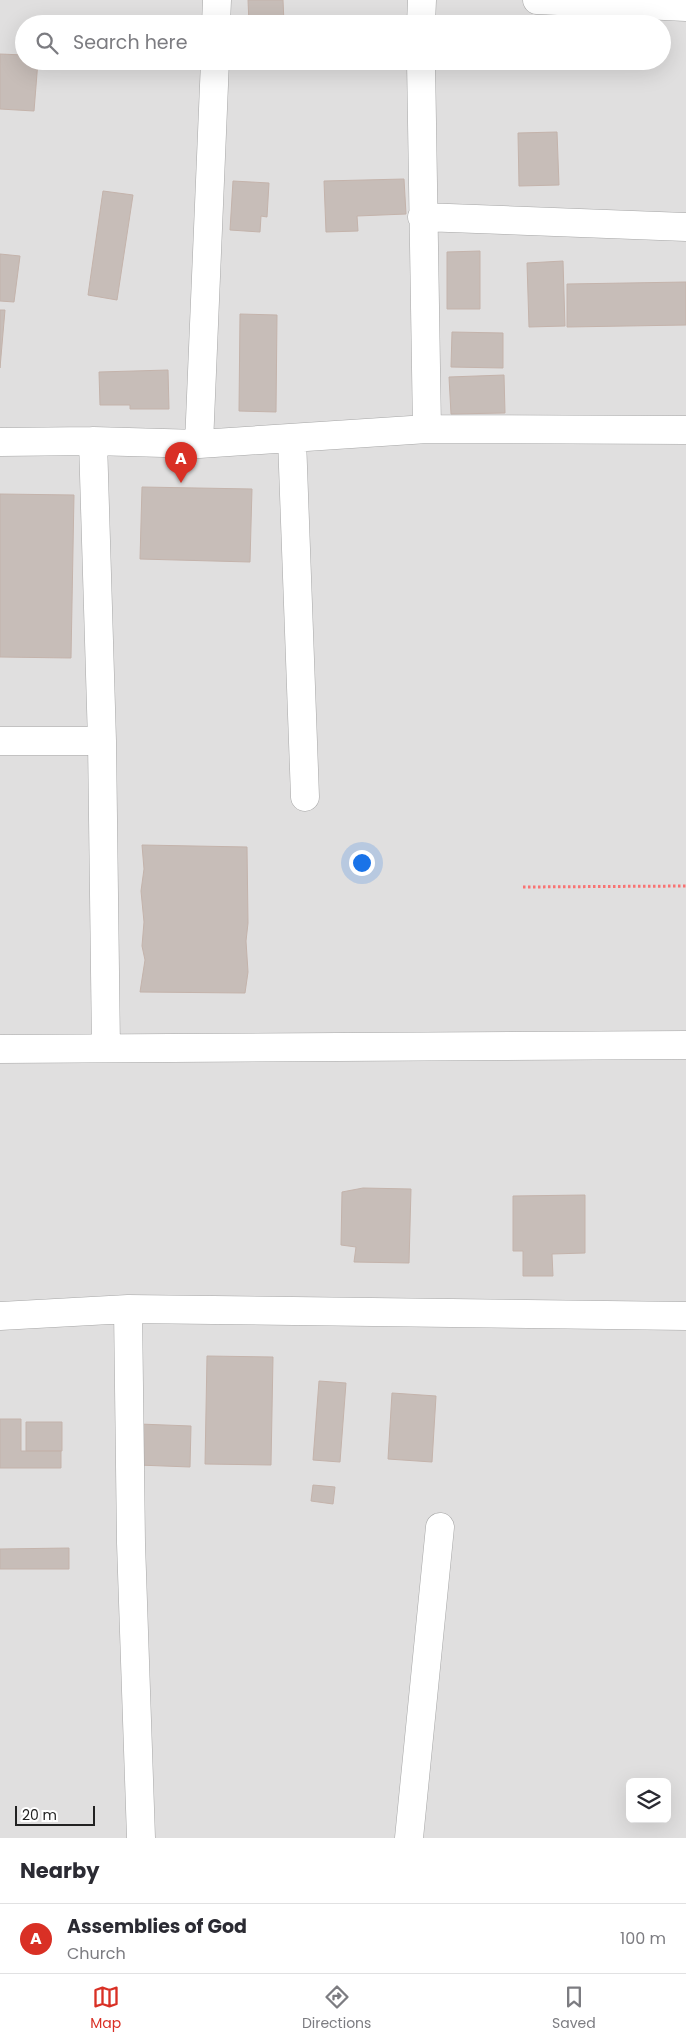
<!DOCTYPE html>
<style>
body{margin:0;font-family:Poppins,sans-serif;background:#f2f2f3;color:#2b2b33}
.controls{position:absolute;right:15px;bottom:15px;display:grid;overflow:hidden;border-radius:8px;box-shadow:0 5px 20px #0002}
.controls button{width:45px;height:45px;display:grid;place-items:center;padding:0;border:0;border-bottom:1px solid #e1e1e2;background:#fff;color:#2b2b33;font:25px sans-serif}
.scale{position:absolute;left:15px;bottom:12px;width:80px;box-sizing:border-box;padding-left:5px;border:2px solid #222;border-top:0;font-size:14px;line-height:18px;white-space:nowrap;color:#222;-webkit-text-stroke:4px #fff;paint-order:stroke}
.you{position:absolute;left:361px;top:862px;width:18px;height:18px;margin:-12px;border:4px solid #fff;border-radius:50%;background:#1a73e8;box-shadow:0 0 0 8px #1a73e833}
.badge{display:grid;place-items:center;width:32px;height:32px;border-radius:50%;background:#d93025;color:#fff;font-size:16px;font-weight:700}
.pin{position:absolute;translate:-50% -41px;filter:drop-shadow(0 1px 2px #0008)}
.pin::after{content:'';position:absolute;top:26px;width:18px;height:15px;background:inherit;clip-path:polygon(0 0,100% 0,50% 100%)}
.list{margin:0;padding:0;list-style:none}
h2{display:flex;justify-content:space-between;align-items:center;height:65px;margin:0;padding:0 20px;font-size:21px}
h2 small{font-size:16px;font-weight:400;color:#7c7c81}
.list li{display:grid;grid-template-columns:32px 1fr auto;gap:15px;align-items:center;box-sizing:border-box;height:70px;padding:0 20px;border-top:1px solid #e1e1e2}
.list b{display:block;font-size:19px;white-space:nowrap}
.list p{margin:0;font-size:16px;white-space:nowrap;color:#7c7c81}
.list em{font-size:16px;font-style:normal;color:#7c7c81}
.icon{flex:none;width:28px;height:28px;fill:none;stroke:currentColor;stroke-width:2;stroke-linecap:round;stroke-linejoin:round}
.map{position:relative;flex:none;width:686px;height:1838px;overflow:hidden}
.search{position:absolute;background:#fff;box-shadow:0 5px 20px #0002;left:15px;right:15px;top:15px;height:55px;display:flex;align-items:center;gap:12px;box-sizing:border-box;padding:0 18px;border-radius:28px;color:#7c7c81;font-size:19px}
.sheet{height:135px;background:#fff}
nav{display:flex;justify-content:space-around;align-items:center;box-sizing:border-box;height:70px;border-top:1px solid #e1e1e2;background:#fff;font-size:14px;color:#7c7c81}
nav a{display:grid;justify-items:center;gap:2px}
nav .on{color:#d93025}
.map>svg:first-child{display:block}
.residential{fill:#e0dfdf;fill-rule:evenodd}
.building{fill:#c7bdb8;stroke:#c4b3ab}
.lines{fill:none;stroke-linecap:round;stroke-linejoin:round}
.minor-casing{stroke:#a6a6a6;stroke-width:29}
.path{stroke:#f97373;stroke-width:3;stroke-dasharray:2.5 2.5;stroke-linecap:butt}
.minor{stroke:#fff;stroke-width:28}
</style>
<div class="map">
<svg width="686" height="1838" viewBox="0 0 686 1838">
<rect width="100%" height="100%" fill="#f2eee9"/>
<!-- residential -->
<path class="residential" d="M0,0H686V1838H0ZM24,24H662V61H24ZM630,1782H667V1819H630Z"/>
<!-- building -->
<path class="building" d="M248,0H283L284,23L249,24Z
M0,54L24,55V61H38L34,111L0,109Z
M557,132L559,185L519,186L518,133Z
M404,179L406,214L357,216L358,231L326,232L324,181Z
M233,181L269,183L267,217L261,216L260,232L230,230Z
M103,191L133,195L117,300L88,295Z
M480,251V309H447V252Z
M0,254L20,256L14,302L0,301Z
M563,261L565,326L529,327L527,263Z
M686,282V325L567,327V284Z
M0,310H5L0,368Z
M240,314L277,315L276,412L239,411Z
M452,332L503,333V368L451,367Z
M168,370L169,409H130V405H100L99,372Z
M504,375L505,413L451,414L449,377Z
M142,487L252,489L250,562L140,559Z
M0,494L74,495L71,658L0,657Z
M142,845L247,847L248,923L246,941L248,972L245,993L140,992L145,960L142,946L144,922L141,891L144,869Z
M363,1188L411,1189L409,1263L354,1262L356,1247L341,1245L342,1192Z
M585,1195V1253L552,1254L553,1276H523V1251H513V1196Z
M207,1356L273,1357L271,1465L205,1464Z
M319,1381L346,1383L340,1462L313,1460Z
M392,1393L436,1396L432,1462L388,1459Z
M0,1419H21V1451H61V1468H0Z
M26,1422H62V1451H26Z
M139,1424L191,1426L190,1467L138,1465Z
M313,1485L335,1487L333,1504L311,1501Z
M69,1548V1569H0V1549Z"/>
<g class="lines">
<!-- minor casing -->
<g class="minor-casing">
<path id="minor" d="M537,0L686,7
M216,24L217,0
M421,24L422,0
M421,61L427,429
M422,217L686,227
M292,439L305,797
M93,441L102,741L106,1048
M0,442L93,441L199,444L427,429L686,430
M199,444L215,61
M0,741H102
M0,1049L686,1045
M128,1309L131,1543L141,1838
M0,1316L128,1309L686,1316
M409,1838L440,1527"/>
</g>
<!-- path -->
<path class="path" d="M523,887L686,886"/>
<!-- minor -->
<use href="#minor" class="minor"/>
</g>
</svg>
<div class="controls">
<button><svg class="icon" aria-label="layers" viewBox="0 0 24 24"><path d="M12 4l9 5-9 5-9-5zM3 14l9 5 9-5"/></svg></button>
</div>
<div class="scale">20 m</div>
<div class="you"></div>
<div class="pin badge" style="left:181px;top:483px">A</div>
<div class="search"><svg class="icon" aria-label="search" viewBox="0 0 24 24"><circle cx="10" cy="10" r="6"/><path d="M15 15l6 6"/></svg>Search here</div>
</div>
<section class="sheet">
<h2>Nearby<small></small></h2>
<ul class="list">
<li><span class="badge">A</span><div><b>Assemblies of God</b><p>Church</p></div><em>100 m</em></li>
</ul>
</section>
<nav>
<a class="on"><svg class="icon" aria-label="map" viewBox="0 0 24 24"><path d="M3 6l6-2 6 2 6-2v14l-6 2-6-2-6 2zM9 4v14M15 6v14"/></svg>Map</a>
<a><svg class="icon" aria-label="directions" viewBox="0 0 24 24"><path d="M12 3l9 9-9 9-9-9zM9 14v-3h6M13 9l2 2-2 2"/></svg>Directions</a>
<a><svg class="icon" aria-label="saved" viewBox="0 0 24 24"><path d="M7 4h10v16l-5-4-5 4z"/></svg>Saved</a>
</nav>
